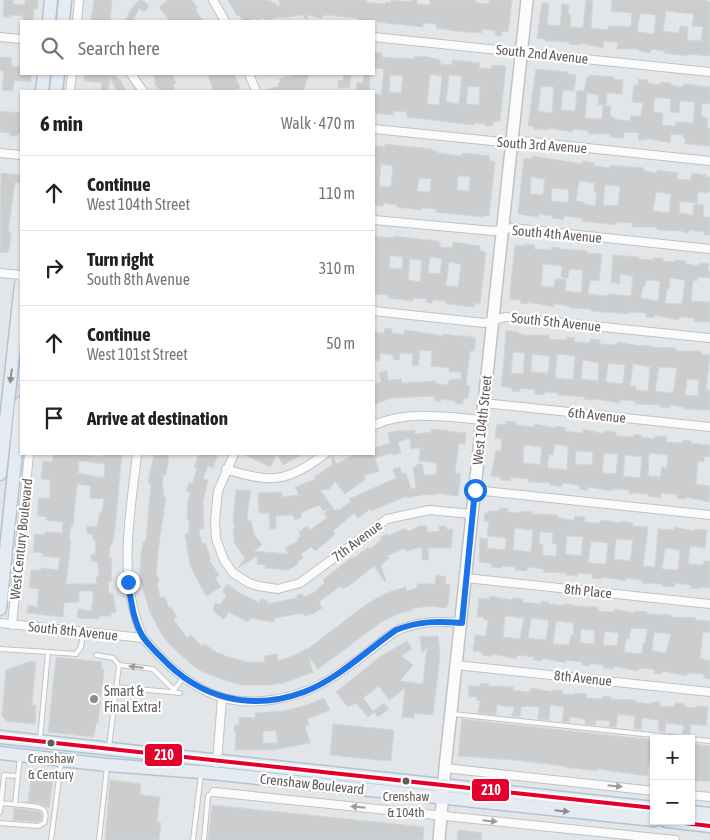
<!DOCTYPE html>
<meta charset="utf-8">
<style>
body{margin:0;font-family:"Asap Condensed",sans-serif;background:#f2f2f2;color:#222}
.controls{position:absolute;right:15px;bottom:15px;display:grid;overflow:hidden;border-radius:0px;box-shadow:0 1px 4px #0004}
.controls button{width:45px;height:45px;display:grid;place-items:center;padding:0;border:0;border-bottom:1px solid #e0e0e0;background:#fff;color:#222;font:25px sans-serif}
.stop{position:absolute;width:15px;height:15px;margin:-11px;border:4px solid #1a73e8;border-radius:50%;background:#fff}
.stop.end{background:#1a73e8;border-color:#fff;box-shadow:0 1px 5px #0008}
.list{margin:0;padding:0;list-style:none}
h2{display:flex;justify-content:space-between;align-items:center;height:65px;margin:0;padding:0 20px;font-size:21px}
h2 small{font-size:16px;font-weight:400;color:#767676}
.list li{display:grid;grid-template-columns:32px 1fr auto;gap:15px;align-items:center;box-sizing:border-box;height:75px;padding:0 20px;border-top:1px solid #e0e0e0}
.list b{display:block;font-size:19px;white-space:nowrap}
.list p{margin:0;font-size:16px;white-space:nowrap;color:#767676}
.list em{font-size:16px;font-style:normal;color:#767676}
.icon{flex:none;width:28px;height:28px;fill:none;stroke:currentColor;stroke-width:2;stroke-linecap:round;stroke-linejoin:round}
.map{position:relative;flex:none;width:710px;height:840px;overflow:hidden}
.search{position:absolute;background:#fff;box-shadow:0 1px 4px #0004;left:20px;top:20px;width:355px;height:55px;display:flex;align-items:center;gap:12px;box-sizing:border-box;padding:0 18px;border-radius:0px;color:#767676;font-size:19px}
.panel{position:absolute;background:#fff;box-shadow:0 1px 4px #0004;left:20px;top:90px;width:355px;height:365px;border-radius:0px}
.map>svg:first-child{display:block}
.building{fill:#cccdcf;stroke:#d2d6d8;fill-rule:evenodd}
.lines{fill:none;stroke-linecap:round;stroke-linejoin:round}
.lane-casing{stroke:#c3c2c3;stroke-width:6}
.street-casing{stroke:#c3c2c3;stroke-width:10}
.secondary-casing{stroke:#c3c2c3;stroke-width:14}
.primary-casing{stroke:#b0c4d2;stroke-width:15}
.lane{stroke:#fbfbfc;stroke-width:4}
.street{stroke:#fbfbfc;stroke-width:8}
.secondary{stroke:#fbfbfc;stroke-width:11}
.primary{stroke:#e6ebf2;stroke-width:12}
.bus-1-casing{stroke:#fff;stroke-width:8}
.bus-1{stroke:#e4002b;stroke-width:4}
.oneway{fill:#908d8f}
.oneway2{fill:#9f9b9a}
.route{stroke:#1a73e8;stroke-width:6}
.poi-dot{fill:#8e8c8b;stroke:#fff;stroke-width:2}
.bus-dot{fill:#615b59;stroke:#fff;stroke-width:2}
.labels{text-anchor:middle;stroke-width:4.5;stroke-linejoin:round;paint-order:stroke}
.bus-label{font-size:13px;fill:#615b59;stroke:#fff}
.street-label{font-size:14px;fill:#615b59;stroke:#fff}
.poi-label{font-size:14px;fill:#615b59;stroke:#fff;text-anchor:start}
.line-badge{stroke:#fff;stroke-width:2}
.badge-label{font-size:14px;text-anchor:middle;font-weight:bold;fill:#fff}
</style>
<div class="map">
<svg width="710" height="840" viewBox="0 0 710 840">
<rect width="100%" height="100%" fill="#e3e6e9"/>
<!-- building -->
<path class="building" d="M4,0H13V4L25,5V0H38L37,9H34L33,21L23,20V16L10,15V17H3Z
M94,0H112L110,21H91Z
M139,0H142L149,6L144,12L139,8L133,21H125L131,9Z
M168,0H192L198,8L195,9L203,21H170L159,7Z
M228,0H269L280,7L279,0H367L366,2L385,4V2L391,3V0L411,2V0H417V4L430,5V0H476V3L489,4V0H512L508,32L502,31L501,36L495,35L496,31L482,29V33L455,31L436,28L437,24L423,23V27L378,22V21H358V18L325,15L321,18L307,15V20L302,15L282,18L281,17L265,20L264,18L256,20L255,18L250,21H243L239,15L237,16Z
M586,0H593L591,28L608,30V26L631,27L632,13L611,11L612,0H704L710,2V56L688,54V56L664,53L665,51L651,49L650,53L639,51V49H617L618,42L604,41L603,48L580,43V45L569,44V42L545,41V39L537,38L542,3H549L547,25L560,26L562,4L569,5L568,14L571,15L570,27L583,28ZM666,11L694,14L692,26L703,27L701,41L687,40L688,27L680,26L679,33L663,31ZM640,13L656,15L654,34L637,32Z
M374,52L382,53V57L394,58L414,59V56L428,57L440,60V64L452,65V60L480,63L479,68L491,69L492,65L506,66L500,121L493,122V126H485L486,124L474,123L473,125L407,117V112L394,111L393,115L374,113V94L381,95L384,69L374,68ZM430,74L442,76L439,105L427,104ZM390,75L403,76L401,93L389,92ZM449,75L462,76L459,104L446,102ZM468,86L480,87L479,105L466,104Z
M0,57L12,58L11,66L21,67V74H31V82L14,80L13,91L2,90L4,71L0,70Z
M536,69L568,72V74L576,75L574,91L563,90L561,110L575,111L577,91H584L587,77H589L590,75L614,77V79L623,80L622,94L607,93L606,105H598L599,95L587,93L585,118L602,119L603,106H611L610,116L614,117V119L627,121L630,120L631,116H641L643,103L632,102L634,85H638V79L648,80L647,83L660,85L661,82L671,83V85L683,87L684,84L710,87V104L702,103L701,116L706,117V119H708L707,128H710V146L685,144V138H683V135L671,134L670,143L647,138V140H638L639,133L624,132V138L610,137V134H588V131L573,129V132L548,128L547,130L534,129V126H528ZM541,86L554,87L552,113L538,111ZM655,97L671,99L670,112L679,113L680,101L695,102L693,123L676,122L675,126L662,125L663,113L653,112Z
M85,74H113L120,80L126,91H117L110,77L108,91H101L102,83L84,81Z
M153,74H172L176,83L173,85L174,89L169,91H161L159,88H157L154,82L156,81Z
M208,74H234L240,88L234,91H213Z
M297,74H309L303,91H267L266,90L279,86L278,83L280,82L279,79Z
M344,74H351L350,87L338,88V81L343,80Z
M364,74H370L369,91H356L357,82L363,83Z
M0,111L21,113V134H18L17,136H10V133L0,132Z
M385,144L432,149V151H438V153L462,156V153L490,156L489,160L495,162L489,216L484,215V217L436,212V209L422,208L421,210L397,207V205L384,203L383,206L374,205V146L385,147ZM381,164L393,166L391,187L379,186ZM458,176L470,177L469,191L457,190ZM419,178L431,179L430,192L417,191Z
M533,156L582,164L583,161L594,163V166L610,168V165L644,168V171L657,173V170L678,173L677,179L691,180L692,173L706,175L705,177H710V192L707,191V193L698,192L697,203L680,201L679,213L693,215L694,204L704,205L703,217H710V235H704V232L689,230V233L682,232V231L658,230L656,227H632V223L617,222L616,225L582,221L583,218L564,216V220L552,218V216L538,214V217L518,214L524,158L532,159ZM531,177L545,179L543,195L530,194ZM579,181L595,183L594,192H597L595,206L584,204V202L576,201ZM605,185L620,186L618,206L603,205ZM552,188L569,190L568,203L551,201ZM656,192L671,194L669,213L653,211Z
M1,173L21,175V183L15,182L8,232H11V235L9,251H8L7,253L0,252Z
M375,236L394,238V236L437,241L440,242V247L452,248L453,242L480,246V250L486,253L480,304L474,303V307L446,304V301L433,300L432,303L426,302L427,299L413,298V301L388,298V295L374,294ZM390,255L403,257L402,269L389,268ZM430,257L442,259L440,274L428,273ZM410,259L422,260L420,282L408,280ZM449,262L461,264L458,287L446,286Z
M525,244L535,245L534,249L552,250V247L560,248V249L587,251L586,253L602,254L599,281L590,280L588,294L607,296L608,294L631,296L633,276L620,274V284L611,282L613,255L639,257V259L654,260V258H663V261L675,262V260L686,261V264L699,266V263L709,264L708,271H710V278L698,277L697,281L693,280L691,301L710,302V322H694V318L679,317V320L654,315V318L646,317V314L644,313L629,312L628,314L591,311V309L570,308V306L554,304V307L528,302V304L520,303L521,300L510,299V291L515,245L524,246ZM543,264L562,266L561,277L568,278L569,269L583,270L581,293L565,291L566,279H555L554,287L541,286ZM670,278L685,280L682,304L665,303L667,289H669ZM646,280L660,281L658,301L641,298L643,286H645Z
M385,328L392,329V333L404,335V330L443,336V334L468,337L469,335L476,339L474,351H470L466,385L470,386L468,398L463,399V404L455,403V401L441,399V401H434L435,396L391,398L376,404L374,403V384L381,382L379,373L387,371L388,380L401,379L402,383L436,381L435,383L448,385L449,380L461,379V372H449L450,368L431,366L432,351L420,350L418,366L412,365L413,354L400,353L399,360L393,359V355L380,353V361L374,360V332L384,333Z
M506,330L518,332V333L525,335H550L549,339L567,340V337L575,338L574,342L590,343V339L600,340V344L617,345V343L619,342L640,346L641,345L651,346V347L676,348V351H701V354L710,355L706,390H710V410L683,409L684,407L670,405V408L660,407V405L635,404V401L620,400V403L595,399V400L584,399L585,397L558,395V393L545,392L544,395L534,394L535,390L520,388V392L512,391V388L501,386L504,359ZM513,352L525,353L523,374L511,373ZM532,354L550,356L548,373L531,372ZM557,354L575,356L573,380L555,378ZM583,360L599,363L598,381L581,379ZM608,363L625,365L623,384L606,382ZM633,364L650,367L648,391L636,390V386H630ZM659,367L677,368L673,393L655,391ZM687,379L699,380L698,396L685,395Z
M506,421L516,422V425L533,427L535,424L555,428L556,426L566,428L565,431L579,433L583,432V429L604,434V431L616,432V436L633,437L635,434L641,435V437L654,439L655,436L667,437L666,442L682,443L683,440L691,441V443L710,445V457L704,456V462L698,461L696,484L710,486L709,502L686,497V499L677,498L678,495L674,494L661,493V498L648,496L649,494L629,493V490L613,489L612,491L588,487L587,490L579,489L580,486L578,485L562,483V487L550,485V483L528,482L529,479L511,477L510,481L500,480L501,477L491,476L496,450L501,451L502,439L495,438L497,424L506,425ZM555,444L568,446L567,470L547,468L549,454L553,455ZM524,445L542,447L540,465L523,463ZM576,451L593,452L592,465L575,464ZM604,453L618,454L616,474L602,473ZM649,453L668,455L667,468L662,467L660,477L648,476ZM625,455L642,457L640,478L623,476Z
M431,429L466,433L465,444L459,443L455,473L461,474L458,496L436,493V495H426V494L407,498V496L371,511L370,509L358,518L354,513L333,531L335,534L329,540L315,551L311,547L301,554L303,558L297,562L298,564L288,570L265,568V565L257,564V556L238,568L245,558L235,544L233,529H235L233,520L236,490H251L247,514L248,521H251L254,534L262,545L254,551L288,554L285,548L298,541L297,539L301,536L299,532L307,526L310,530L327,518L324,513L333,507L323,511L319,505L301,513L302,517L295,520L293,515L276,516V529H270L269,513H259L258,493L282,492V497L299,495L295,487L316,479L314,477L332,465V455L337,464L351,456L350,454H373L374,456V448L390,443L388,433L401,430L402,431L415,430V434L431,432ZM410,438L411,449L420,448L419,461L436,463L437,474L424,475L422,464L416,465V467L413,468L416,488L411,489L406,473L402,474L400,467L393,469L396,478L349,499L351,502L339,510L338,509L335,511L320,490L330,489L335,481L345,494L366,479L363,476L379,471L375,458L392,453L393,455L401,453L398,442Z
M54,454H80L102,457V454H122L115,528L112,545H110L109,558H112L111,582H108L109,594H113L116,612L111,613V616H99V619L77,618L78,609L92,611L91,605H93V591H79V602L64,603L63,617L27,613L28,605L37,607L39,589L29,588L31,570L41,571V568L58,570L60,558L42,556L43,553L33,552L35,534L45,535V532L62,533L63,522L46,520L47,517L37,516L39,498H49L50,495V480L41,479L43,461L52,462ZM79,461L105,464L104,478L78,473ZM77,484L91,486L90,498L104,499L102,512H100L97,527L87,526V534H93V540H96L95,555L91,554V561L98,562L99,577H96L97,584H66L71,541H69L71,526H73Z
M154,454H169L166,475H163L162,488H164L163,497H166L158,551L156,576H158L159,582L157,583L160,598L165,597L169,608L171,607L177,617L173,619L187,638L191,635L202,646L204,644L219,654L220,653L225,656L247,662H265L264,656L277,654L278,661L295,655L309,648L368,603L389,592L406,587L407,591L417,588V584H435L436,575L446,577L445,584L450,585L448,605H447L446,608L431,606L412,608L413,610L398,614L380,623L318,669L308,656L313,672L284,683L269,685H243L224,680L203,672L192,665L169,644L162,635L150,612L143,590L140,576L141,553L143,543L146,540L151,483H148Z
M199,454H218L213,468L208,466L203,479L208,480L203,502L204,529H199L202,544L205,543L211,559L209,560L219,575L215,578L221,587L206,596L190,566L185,534L189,533V520H187L188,501L190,492L186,491L189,483H193L197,468L194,467Z
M243,454H277L270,467Z
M277,454H303L283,465Z
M499,508L508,509L507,512L520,513V511L533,512L532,514L558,515V518L574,520L575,516L585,517L584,522L600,523L601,520L621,523V521L633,523V526L648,527L643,566L655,567L658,529L674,530V527L694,531V529L707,530L705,548L690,546L688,564L703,565L704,561H710V588L699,587V589L690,588L691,585L675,583L674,587L662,586V584L642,583V580L626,578V581L602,577V579L592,578V574L578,573V576L566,575V573L543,572V569L527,567V571L515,570V567L502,566L501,568L491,567L492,564L479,562L480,538L488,539L487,548L505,550L506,538L487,536L489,522L484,521L485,513H488V511H499ZM515,528L533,530L531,552L513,550ZM540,532L553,533L552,543L557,544L556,556L542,555L543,544H539ZM567,536L583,537L581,556L565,554ZM616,539L633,540L630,561L614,559ZM591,541L608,543L606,564L588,563ZM665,548L680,550L678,570L662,569Z
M419,526H427V532L439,531V526H446V529H453L451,548H428L429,560H422V547L406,551L405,548L394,553L387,556L389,558L381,565L386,581L385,582L374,566L349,586L342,589L340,586L319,602L322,608L313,614L312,613L305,616L303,613L275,618L274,622H271L250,618L248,622L229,612L224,619L213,611L215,603L220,605L227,595L222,592L227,584L242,595V594L260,603V599L268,601L267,604L297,598L296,596L302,593L304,597L317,591L316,590L325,583L323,580L352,557L353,559L368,547L370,549L381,540L380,537L387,534L388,536L406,528L407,531H410Z
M490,596L512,600L513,598L523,599L522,602L541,604V601L549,602V604L564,606V604L574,605V606L598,607V611L612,612H614L615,609L635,613V611L647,612V614L671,615V617L686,618V617L696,618L695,620L710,621V632H703L700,658L705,659V661L710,660V679L704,678V675L702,674L687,673V676L663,671L662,674L654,673L655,670L651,669L639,668L638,671L614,666L613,669L604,668L603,665L590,663V666L582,665V662L566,660V663L542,658V661L534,660V657L517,655L516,659L492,654V656L482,655V652L473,651L475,635L486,636L488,620H483L484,617H477L479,598L489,599ZM505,616L524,618L520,639L503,637ZM531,618L549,620L546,640L528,638ZM556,621L574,623L573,635H571L569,645L553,644ZM631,628L647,629L645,643H643L642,654L624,652L626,639H629ZM581,629L595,630L594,644L580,643ZM605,631L619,633L617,646L603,645ZM654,632L671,634L666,653L652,651Z
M438,636L440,656L433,715L414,713V718L402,717L405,688L389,700L379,686L363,698L373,711L384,703L389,709L378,717L374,712L368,717L356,703L348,707L336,692L381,656L407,641L412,649L401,656L413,665L400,681L423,684L427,647L422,653L420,637Z
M56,657L102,662L101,669H104L98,723H96L94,737L48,732Z
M31,661L36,662L32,705H36L35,724L6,721L2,715L6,670Z
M481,683L489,684V686L514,687L513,690L528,692L530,691L531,688L552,692L553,690L563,691L562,694L574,695L575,693L587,694L586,698L602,699L603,696L611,697V699L635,700V702L652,704V702H660L659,706L674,707L675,703L685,704L684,707L696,708V706L708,707L706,726L691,724L690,734H682L684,725L666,723L665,732L658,731L659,720L642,718L641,730L634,729L635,716L618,714L616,727H609L610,721L596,720L595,725L585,724V719L570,717L569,722H562L564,707L550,705L549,720L538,719L539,707L528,706L521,707L520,717L512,716L514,707L497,705L496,715L478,713L480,701L477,700V697L468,696L469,686H480Z
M324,698L330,710L307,719L309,725L305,726L310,743L273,750H235L236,732H234L235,725H239V717L255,718V713L285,711L306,705ZM263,731H276L278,743H263Z
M462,719L654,740L647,776L597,769V771L564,767V766L514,760L458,756Z
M333,724L394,730L391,761L330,755Z
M691,744L710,746V781H691Z
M34,769L54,772L49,808L39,803L28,802L32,770Z
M110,780L141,784L140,795L160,797L157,822L161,823L159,840H105Z
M212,805L424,827L423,840H208Z
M14,808L39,811L42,815L41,820L38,822L13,820Z
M458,830L482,833L481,840H457Z"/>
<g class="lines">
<!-- lane casing -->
<g class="lane-casing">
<path id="lane" d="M0,649L48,652
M96,655L113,658L119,665L109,747
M119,665L153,669L174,690L184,677
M116,687L180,693
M453,714L690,739
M40,739L48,652L76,654L81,647L83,632
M691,739L710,741
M15,804L20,757
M0,812L4,775L18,776
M0,823L38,826L44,823C46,818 47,811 41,808C35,805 9,804 1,803
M51,840L61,763
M99,840L107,767
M193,840L201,774
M204,840L208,796L214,792"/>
</g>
<!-- street casing -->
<g class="street-casing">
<path id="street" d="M213,0L225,21
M77,21L79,0
M0,37L21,39
M374,37L710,72
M131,74L143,91
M249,74L256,91
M70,91L72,74
M374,129L502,142L512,140L710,161
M0,153L21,155
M374,220L493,231L513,228L710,249
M0,273L21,275
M374,311L484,323L505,317L710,338
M484,403L710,427
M374,425C408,410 447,417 482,420
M137,454C130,518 117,576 143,638
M234,454L218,491L215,520L216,539L224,560L233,573L249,583L258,586L278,589L300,583L387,519L429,510L472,514
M226,469C270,484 288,482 325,454
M475,490L710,515
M466,578L710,604
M0,623L143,638C153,648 162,660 172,668C186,680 204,692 221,697C251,707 294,699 321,684C348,670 371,648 396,631C418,621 438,621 462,623
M12,625L29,454
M456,665L710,692
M217,763L222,698
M445,768L654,791
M214,792L675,840
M691,795L710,797"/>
</g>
<!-- secondary casing -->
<g class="secondary-casing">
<path id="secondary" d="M439,840L445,768L527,0"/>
</g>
<!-- primary casing -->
<g class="primary-casing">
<path id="primary" d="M49,21L51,0
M63,21L65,0
M42,91L44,74
M56,91L58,74
M0,474L21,284
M0,609L21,403
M0,737L654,808
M0,753L107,765L201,772L654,820
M691,812L710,814
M666,821L710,826"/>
</g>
<!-- lane -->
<use href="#lane" class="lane"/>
<!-- street -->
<use href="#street" class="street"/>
<!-- secondary -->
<use href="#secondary" class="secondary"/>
<!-- primary -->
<use href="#primary" class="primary"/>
<!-- bus-1 casing -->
<g class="bus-1-casing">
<path id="bus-1" d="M0,737L654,808
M668,821L710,826"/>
</g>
<!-- bus-1 -->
<use href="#bus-1" class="bus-1"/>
</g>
<!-- one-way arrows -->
<defs><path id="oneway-solid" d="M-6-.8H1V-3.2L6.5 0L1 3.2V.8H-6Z" transform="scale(1.25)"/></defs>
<g class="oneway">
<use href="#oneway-solid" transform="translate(11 376) rotate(97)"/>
<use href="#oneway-solid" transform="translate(562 811) rotate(6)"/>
</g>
<g class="oneway2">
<use href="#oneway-solid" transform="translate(136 667) rotate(-173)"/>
<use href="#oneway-solid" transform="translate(615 786) rotate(6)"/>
<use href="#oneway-solid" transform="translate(358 807) rotate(-174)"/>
<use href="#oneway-solid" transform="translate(490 821) rotate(6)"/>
</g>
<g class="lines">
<!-- route -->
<path class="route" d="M128,582C131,600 133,621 143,637C148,644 155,651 161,657C199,698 250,712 304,692C338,679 366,651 396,630C418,621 438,621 462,623L475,490"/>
</g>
<!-- markers -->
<circle class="poi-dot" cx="94" cy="699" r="5"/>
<g class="bus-dot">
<circle cx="51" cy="743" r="4.5"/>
<circle cx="406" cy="781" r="4.5"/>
</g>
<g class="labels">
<!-- bus labels -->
<g class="bus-label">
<text x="51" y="763">Crenshaw<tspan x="51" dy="16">&amp; Century</tspan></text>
<text x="406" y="801">Crenshaw<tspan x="406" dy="16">&amp; 104th</tspan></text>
</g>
<!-- street labels -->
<g class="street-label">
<text transform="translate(542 54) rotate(6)" y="5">South 2nd Avenue</text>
<text transform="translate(542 145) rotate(4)" y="5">South 3rd Avenue</text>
<text transform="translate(557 234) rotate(5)" y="5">South 4th Avenue</text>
<text transform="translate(556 322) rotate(6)" y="5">South 5th Avenue</text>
<text transform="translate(597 415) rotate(6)" y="5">6th Avenue</text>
<text transform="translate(482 420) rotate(-84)" y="5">West 104th Street</text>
<text transform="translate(21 539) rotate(-84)" y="5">West Century Boulevard</text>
<text transform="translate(357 541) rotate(-37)" y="5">7th Avenue</text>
<text transform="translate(588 591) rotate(6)" y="5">8th Place</text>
<text transform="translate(73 631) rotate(6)" y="5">South 8th Avenue</text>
<text transform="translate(583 678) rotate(6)" y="5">8th Avenue</text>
<text transform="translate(312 784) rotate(6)" y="5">Crenshaw Boulevard</text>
</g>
<!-- poi labels -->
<g class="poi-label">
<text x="104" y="696">Smart &amp;<tspan x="104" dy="16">Final Extra!</tspan></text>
</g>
</g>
<g class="line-badge">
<rect x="144" y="743" width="39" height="24" rx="5" fill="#e4002b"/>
<rect x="471" y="778" width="39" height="24" rx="5" fill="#e4002b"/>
</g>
<g class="badge-label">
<text x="164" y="760">210</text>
<text x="491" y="795">210</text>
</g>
</svg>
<div class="controls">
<button>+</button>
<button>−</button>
</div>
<div class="stop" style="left:475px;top:490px"></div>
<div class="stop end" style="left:128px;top:582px"></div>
<div class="search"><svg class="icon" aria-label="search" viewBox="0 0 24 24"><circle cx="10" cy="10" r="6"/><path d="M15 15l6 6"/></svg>Search here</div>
<section class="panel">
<h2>6 min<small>Walk · 470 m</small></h2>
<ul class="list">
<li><svg class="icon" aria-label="ahead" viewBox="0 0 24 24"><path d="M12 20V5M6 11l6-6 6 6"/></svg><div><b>Continue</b><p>West 104th Street</p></div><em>110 m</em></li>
<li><svg class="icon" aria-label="right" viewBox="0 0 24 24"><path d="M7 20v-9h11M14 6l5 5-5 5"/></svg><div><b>Turn right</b><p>South 8th Avenue</p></div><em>310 m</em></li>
<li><svg class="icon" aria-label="ahead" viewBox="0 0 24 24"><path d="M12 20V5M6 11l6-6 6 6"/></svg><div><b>Continue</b><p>West 101st Street</p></div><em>50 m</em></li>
<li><svg class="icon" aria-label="arrive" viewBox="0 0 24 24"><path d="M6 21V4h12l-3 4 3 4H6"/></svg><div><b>Arrive at destination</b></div></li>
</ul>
</section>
</div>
